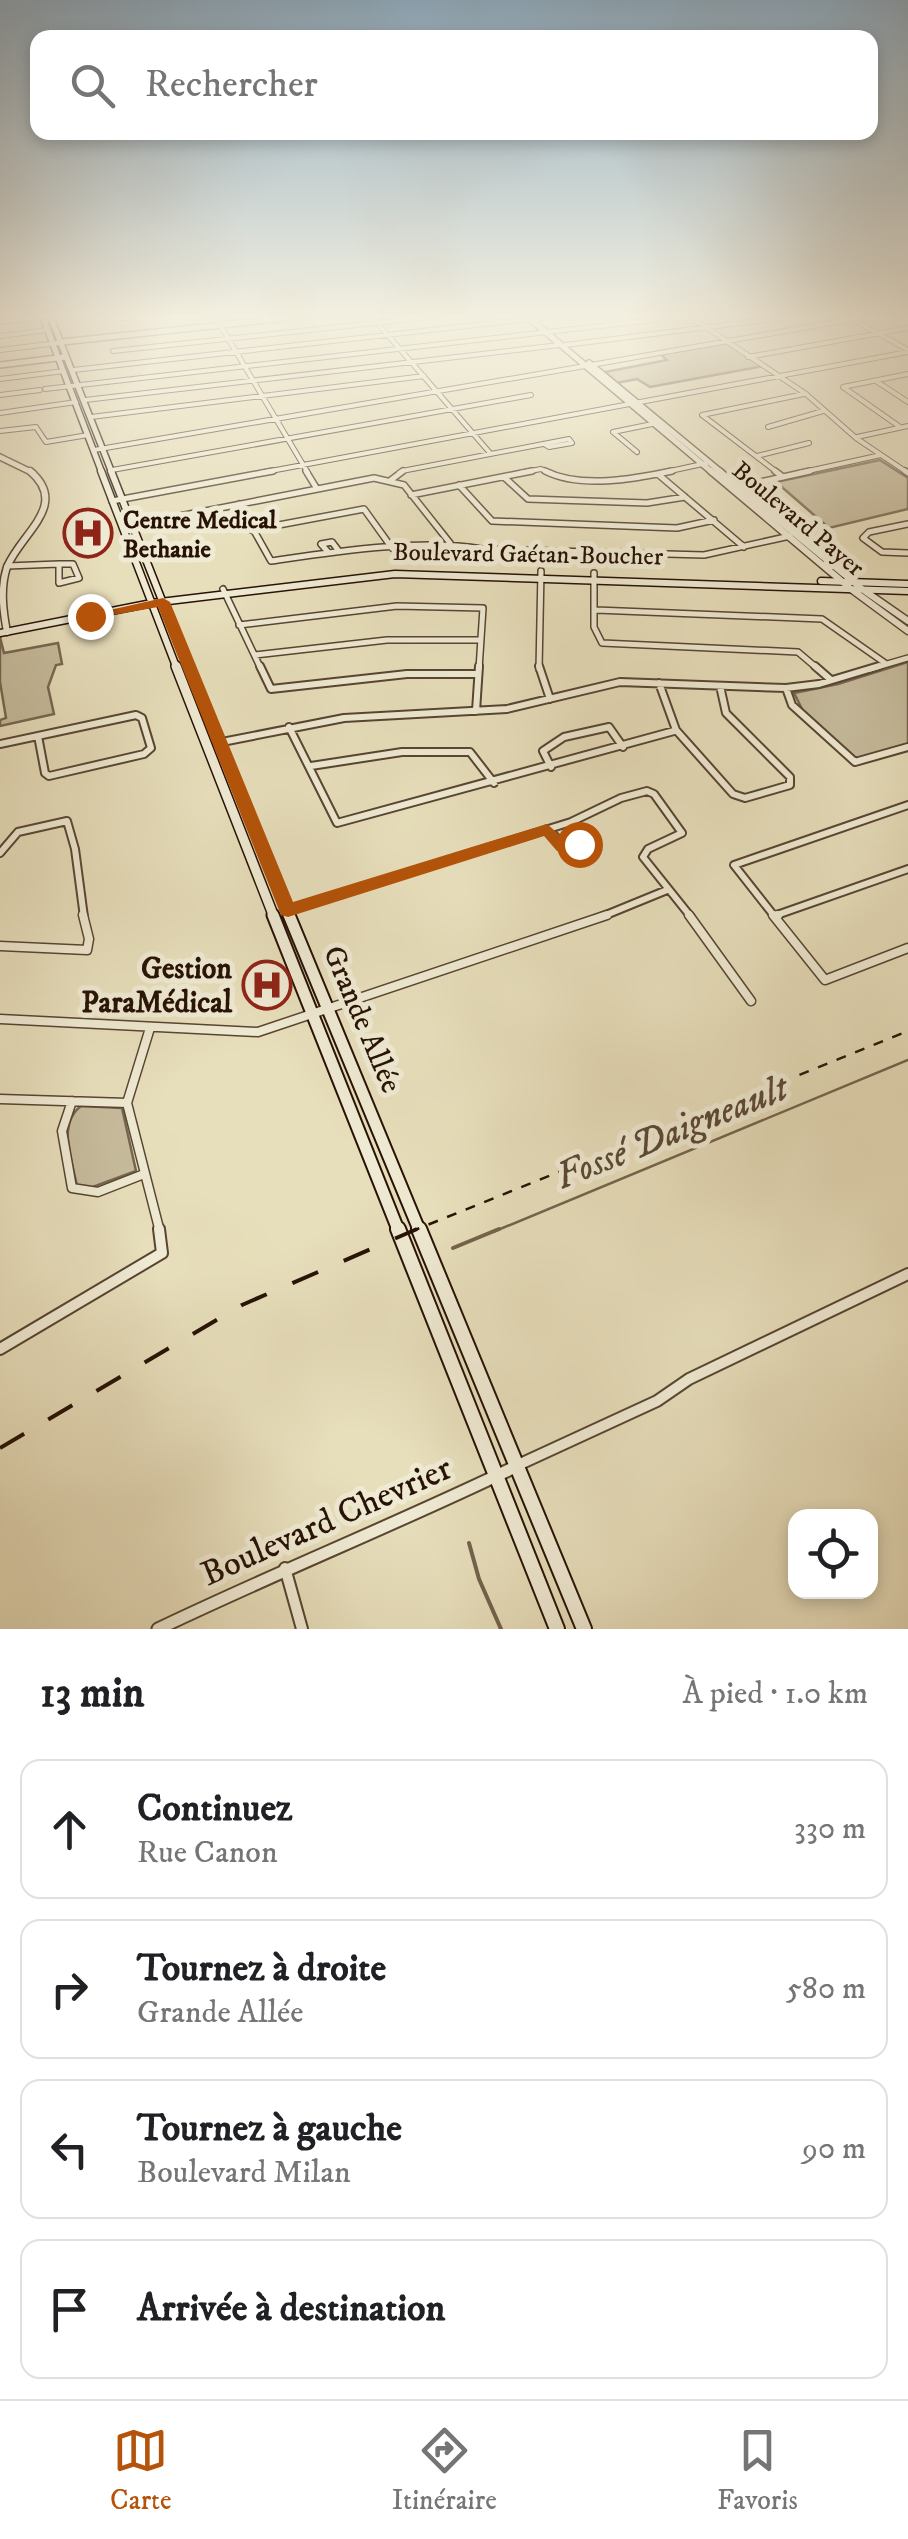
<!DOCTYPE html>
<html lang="fr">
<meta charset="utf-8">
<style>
body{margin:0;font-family:"IM FELL DW Pica",serif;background:#f2f2f2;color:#202124}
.controls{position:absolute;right:30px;bottom:30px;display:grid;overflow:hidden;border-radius:20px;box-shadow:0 5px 15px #0003}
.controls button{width:90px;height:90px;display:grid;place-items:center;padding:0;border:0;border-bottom:2px solid #e0e0e0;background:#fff;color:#202124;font:50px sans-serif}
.stop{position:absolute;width:30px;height:30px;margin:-22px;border:8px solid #b45309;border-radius:50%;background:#fff}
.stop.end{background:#b45309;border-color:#fff;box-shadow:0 2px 10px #0008}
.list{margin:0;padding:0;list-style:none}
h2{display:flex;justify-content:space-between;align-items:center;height:130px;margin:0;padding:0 40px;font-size:42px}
h2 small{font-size:32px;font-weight:400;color:#757577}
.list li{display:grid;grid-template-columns:65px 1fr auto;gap:30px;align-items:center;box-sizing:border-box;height:140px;margin:0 20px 20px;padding:0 20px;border:2px solid #e0e0e0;border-radius:20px}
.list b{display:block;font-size:38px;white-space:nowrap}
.list p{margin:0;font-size:32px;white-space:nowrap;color:#757577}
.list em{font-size:32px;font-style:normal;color:#757577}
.icon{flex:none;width:55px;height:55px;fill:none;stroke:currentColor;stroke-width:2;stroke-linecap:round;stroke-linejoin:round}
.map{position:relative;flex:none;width:908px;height:1629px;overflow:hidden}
.search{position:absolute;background:#fff;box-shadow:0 5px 15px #0003;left:30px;right:30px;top:30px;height:110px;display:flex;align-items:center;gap:25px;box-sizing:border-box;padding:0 35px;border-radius:20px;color:#757577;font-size:38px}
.sheet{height:770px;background:#fff}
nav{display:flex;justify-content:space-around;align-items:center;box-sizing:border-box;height:140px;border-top:2px solid #e0e0e0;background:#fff;font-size:28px;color:#757577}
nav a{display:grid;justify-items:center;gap:5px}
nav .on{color:#b45309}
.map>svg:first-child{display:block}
.green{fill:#c6bb9c;stroke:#766650;stroke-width:2.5}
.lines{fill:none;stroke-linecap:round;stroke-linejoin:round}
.stream-far1{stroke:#73634d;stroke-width:2.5}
.stream{stroke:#73634d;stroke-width:4}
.minor-far4-casing{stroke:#574532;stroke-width:6}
.minor-far3-casing{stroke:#574532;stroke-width:8}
.minor-far2-casing{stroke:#574532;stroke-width:10}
.minor-far1-casing{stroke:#574532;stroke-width:11}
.minor-casing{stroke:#574532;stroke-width:14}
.tertiary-far2-casing{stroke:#574532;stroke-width:8}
.tertiary-far1-casing{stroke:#574532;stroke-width:9}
.tertiary-casing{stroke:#574532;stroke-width:15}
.secondary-far4-casing{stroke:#271205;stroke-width:8}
.secondary-far3-casing{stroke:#271205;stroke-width:9}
.secondary-far2-casing{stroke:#271205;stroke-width:12}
.secondary-far1-casing{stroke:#271205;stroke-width:15}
.secondary-casing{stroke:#271205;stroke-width:18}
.minor-far4{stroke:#efead3;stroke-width:4}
.minor-far3{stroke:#efead3;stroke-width:5}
.minor-far2{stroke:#efead3;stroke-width:6}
.minor-far1{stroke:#efead3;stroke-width:8}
.minor{stroke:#efead3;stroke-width:10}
.tertiary-far2{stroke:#efead3;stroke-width:5}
.tertiary-far1{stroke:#efead3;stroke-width:6}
.tertiary{stroke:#efead3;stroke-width:11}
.secondary-far4{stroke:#efead3;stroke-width:5}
.secondary-far3{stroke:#efead3;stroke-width:6}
.secondary-far2{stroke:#efead3;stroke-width:9}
.secondary-far1{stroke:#efead3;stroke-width:11}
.secondary{stroke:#efead3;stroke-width:14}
.rail-far1{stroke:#271205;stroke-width:2.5;stroke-dasharray:10 10;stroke-linecap:butt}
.rail{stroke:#271205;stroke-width:4;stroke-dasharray:28 28;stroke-linecap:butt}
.route{fill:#b45309}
.labels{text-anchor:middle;stroke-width:10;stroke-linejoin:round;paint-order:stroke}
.far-street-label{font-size:25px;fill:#271205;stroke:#efead3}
.far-poi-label{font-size:25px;font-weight:bold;fill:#271205;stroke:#efead3;text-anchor:start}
.poi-label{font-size:30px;font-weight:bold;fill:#271205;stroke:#efead3;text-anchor:end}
.street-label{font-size:30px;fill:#271205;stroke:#efead3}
.near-street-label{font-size:35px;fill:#271205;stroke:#efead3}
.near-water-label{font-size:38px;font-style:italic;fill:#5a4835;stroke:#efead3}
</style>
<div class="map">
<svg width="908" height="1629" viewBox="0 0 908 1629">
<rect width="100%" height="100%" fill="#e7debb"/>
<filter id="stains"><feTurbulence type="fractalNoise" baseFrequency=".002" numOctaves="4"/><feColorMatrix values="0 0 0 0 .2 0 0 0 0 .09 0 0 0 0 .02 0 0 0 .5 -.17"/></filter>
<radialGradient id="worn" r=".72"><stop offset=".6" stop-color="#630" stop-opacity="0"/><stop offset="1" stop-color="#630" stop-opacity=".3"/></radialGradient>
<!-- green -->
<path class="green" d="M724,341L764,366L650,387L637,379L617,383L605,372L667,360L658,352Z
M880,460L908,478V509L829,528L776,482Z
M0,637L4,653L58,643L62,664L56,665L48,687L54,714L0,726V720L6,718L0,682Z
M908,662V744L860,759L850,758L805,715L794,693L838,684Z
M81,1106L122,1108L136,1171L90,1188L77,1186C72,1160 57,1124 81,1106Z"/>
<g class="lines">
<!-- stream-far1 -->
<path class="stream-far1" d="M493,1232L908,1060"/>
<!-- stream -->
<path class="stream" d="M453,1248L499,1229
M469,1543L479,1579L501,1629"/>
<!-- minor-far4 casing -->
<g class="minor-far4-casing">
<path id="minor-far4" d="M121,318H128
M216,318L308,473
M373,318L490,453
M692,318L806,394L856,438L908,473
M538,319L546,318
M852,319L908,350
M0,322L37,318
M0,336L48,330
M565,345L782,318
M0,350L58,343
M113,351L422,318
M748,357L908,328
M591,365L860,318
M73,370L531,319
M0,379L64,371
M876,381L908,402
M45,389L670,318
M0,395L40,390
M85,400L559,345
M0,413L76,402
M91,417L424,376
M768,427L823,411
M900,427L843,387L908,374
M0,431L36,427L46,442L88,435
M857,437L908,426
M94,450L585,366
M637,452L613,432L657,423
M757,456L809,443
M112,470L531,395
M260,473L908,352
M399,473L402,471L569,439L572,443L549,447L544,444
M520,473L541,469L550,473
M661,473L707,463
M778,473L702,415L804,394
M799,473L881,455"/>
</g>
<!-- minor-far3 casing -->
<g class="minor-far3-casing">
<path id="minor-far3" d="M306,471L317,489
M545,471C581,489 634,479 672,471
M775,471L783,477
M905,471L908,473
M659,475L744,547
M504,477L528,499L647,503L685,497
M391,480L403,471
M459,485L492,521L677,528L714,520
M738,487L810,471
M411,495L532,471
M112,501L273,471
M239,504L271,561C333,552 421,538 482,549L704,555L790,536
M908,524L869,532L863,538L882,552L908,553
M133,525L374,478L404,485L450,543
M252,530L364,509L392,548
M328,552L321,544L332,542L338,550
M59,564H73L79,578L59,583Z
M7,566L59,564
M594,573V627L602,643L798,652L818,669
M223,589L261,669
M596,610L822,619L885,663
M239,625L397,606L483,608L479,669
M255,655L387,640H481
M539,669L541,571
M870,669L908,658"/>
</g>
<!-- minor-far2 casing -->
<g class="minor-far2-casing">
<path id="minor-far2" d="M260,666L271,689L407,674H478
M539,666L550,699
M815,666L831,680
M659,683L676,730L733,794L745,798L790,785V777L726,713L720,686
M786,688L792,705L855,762L908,747
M476,711L479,666
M289,727L337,823L674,731
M217,743L344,718L507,709L620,682L786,688L819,684L879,666
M0,744L136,715L142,718L151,748L144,754L49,776L45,773L38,736
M311,766L402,752H470L494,783
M551,767L543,751L564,737L609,727L623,747
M547,829L569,849L579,844L571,822
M0,853L18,832L67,821L75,849L84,917
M288,910L571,822L621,798L647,791L654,794L682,833L648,849L643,857L691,917
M774,916L908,869
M601,917L667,890
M775,917L734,865L908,805"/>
</g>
<!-- minor-far1 casing -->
<g class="minor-far1-casing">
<path id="minor-far1" d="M689,915L751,1001
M773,915L825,980L908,948
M774,916L778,915
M0,946L87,950L89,939L83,915
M0,1019L258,1032L607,915
M150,1028L127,1103L160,1232
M0,1099L127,1103
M72,1101L62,1131L72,1188L98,1192L144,1174"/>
</g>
<!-- minor casing -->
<g class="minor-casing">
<path id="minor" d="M0,1349L162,1253L159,1229
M518,1465L657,1401L689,1379L908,1274
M285,1568L302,1629"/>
</g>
<!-- tertiary-far2 casing -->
<g class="tertiary-far2-casing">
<path id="tertiary-far2" d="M529,318L713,473
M62,342L287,318
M589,363L722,473
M0,365L65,357
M0,457L33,473"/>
</g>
<!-- tertiary-far1 casing -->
<g class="tertiary-far1-casing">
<path id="tertiary-far1" d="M711,471L851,589L908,631
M719,471L862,589L908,621
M7,632C3,611 0,588 7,567C21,533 70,505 30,471"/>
</g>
<!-- tertiary casing -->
<g class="tertiary-casing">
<path id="tertiary" d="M158,1629C277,1572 399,1523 517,1466"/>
</g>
<!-- secondary-far4 casing -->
<g class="secondary-far4-casing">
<path id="secondary-far4" d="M43,318L102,473
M51,318L112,473"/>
</g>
<!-- secondary-far3 casing -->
<g class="secondary-far3-casing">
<path id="secondary-far3" d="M101,471L177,669
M111,471L189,669
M821,581L908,584
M0,633L152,603L395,574L908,591"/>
</g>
<!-- secondary-far2 casing -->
<g class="secondary-far2-casing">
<path id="secondary-far2" d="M176,666L274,917
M188,666L290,917"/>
</g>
<!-- secondary-far1 casing -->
<g class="secondary-far1-casing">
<path id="secondary-far1" d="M273,915L399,1232
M289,915L420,1232"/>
</g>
<!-- secondary casing -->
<g class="secondary-casing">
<path id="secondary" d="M398,1229L557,1629
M419,1229L584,1629"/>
</g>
<!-- minor-far4 -->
<use href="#minor-far4" class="minor-far4"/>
<!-- minor-far3 -->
<use href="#minor-far3" class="minor-far3"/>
<!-- minor-far2 -->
<use href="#minor-far2" class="minor-far2"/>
<!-- minor-far1 -->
<use href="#minor-far1" class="minor-far1"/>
<!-- minor -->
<use href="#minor" class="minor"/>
<!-- tertiary-far2 -->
<use href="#tertiary-far2" class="tertiary-far2"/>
<!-- tertiary-far1 -->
<use href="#tertiary-far1" class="tertiary-far1"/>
<!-- tertiary -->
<use href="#tertiary" class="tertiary"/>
<!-- secondary-far4 -->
<use href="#secondary-far4" class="secondary-far4"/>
<!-- secondary-far3 -->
<use href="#secondary-far3" class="secondary-far3"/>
<!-- secondary-far2 -->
<use href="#secondary-far2" class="secondary-far2"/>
<!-- secondary-far1 -->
<use href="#secondary-far1" class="secondary-far1"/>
<!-- secondary -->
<use href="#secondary" class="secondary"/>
<!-- rail-far1 -->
<path class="rail-far1" d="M410,1232L908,1031"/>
<!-- rail -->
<path class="rail" d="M0,1448L242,1305L417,1229"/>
</g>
<!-- sky -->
<linearGradient id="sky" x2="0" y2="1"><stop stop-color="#8da9bd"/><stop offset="0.58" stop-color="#f4f0e0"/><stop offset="1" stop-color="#f4f0e0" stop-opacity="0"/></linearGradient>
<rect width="908" height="546" fill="url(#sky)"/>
<!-- route -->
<path class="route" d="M163,598L170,602L293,902L547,824L568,842L585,840V848L570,855L557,851L544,836L288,917L281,915L158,607L90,619L83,616Z"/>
<!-- icons -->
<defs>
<g id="hospital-ring" transform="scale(2.5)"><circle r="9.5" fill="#efead3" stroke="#8f2418" stroke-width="1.5"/><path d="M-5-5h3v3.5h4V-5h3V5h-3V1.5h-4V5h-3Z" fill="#8f2418"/></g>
</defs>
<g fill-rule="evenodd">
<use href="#hospital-ring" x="88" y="533"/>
<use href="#hospital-ring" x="267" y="985"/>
</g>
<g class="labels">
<!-- far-street labels -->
<g class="far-street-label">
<text transform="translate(799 518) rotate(40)" y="9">Boulevard Payer</text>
<text transform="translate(528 553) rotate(1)" y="9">Boulevard Gaétan-Boucher</text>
</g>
<!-- far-poi labels -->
<g class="far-poi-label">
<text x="123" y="528">Centre Medical<tspan x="123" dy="29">Bethanie</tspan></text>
</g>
<!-- poi labels -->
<g class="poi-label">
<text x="232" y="978">Gestion<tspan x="232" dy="34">ParaMédical</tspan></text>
</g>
<!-- street labels -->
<g class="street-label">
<text transform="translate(363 1019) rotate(67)" y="10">Grande Allée</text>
</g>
<!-- near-street labels -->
<g class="near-street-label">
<text transform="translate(326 1520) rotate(-24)" y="12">Boulevard Chevrier</text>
</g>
<!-- near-water labels -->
<g class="near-water-label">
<text transform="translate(671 1131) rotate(-22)" y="13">Fossé Daigneault</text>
</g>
</g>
<rect width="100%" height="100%" filter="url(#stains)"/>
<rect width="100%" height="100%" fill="url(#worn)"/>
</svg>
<div class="controls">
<button><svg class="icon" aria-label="locate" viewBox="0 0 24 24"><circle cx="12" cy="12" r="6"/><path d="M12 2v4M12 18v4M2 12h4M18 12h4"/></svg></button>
</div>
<div class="stop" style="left:579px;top:844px"></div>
<div class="stop end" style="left:90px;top:616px"></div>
<div class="search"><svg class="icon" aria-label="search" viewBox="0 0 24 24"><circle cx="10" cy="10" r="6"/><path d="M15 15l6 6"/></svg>Rechercher</div>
</div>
<section class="sheet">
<h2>13 min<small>À pied · 1.0 km</small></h2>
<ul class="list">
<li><svg class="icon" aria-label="ahead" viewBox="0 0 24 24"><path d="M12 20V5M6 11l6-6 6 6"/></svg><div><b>Continuez</b><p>Rue Canon</p></div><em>330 m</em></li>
<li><svg class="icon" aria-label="right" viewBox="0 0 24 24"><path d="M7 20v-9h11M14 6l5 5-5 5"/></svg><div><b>Tournez à droite</b><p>Grande Allée</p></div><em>580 m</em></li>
<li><svg class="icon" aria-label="left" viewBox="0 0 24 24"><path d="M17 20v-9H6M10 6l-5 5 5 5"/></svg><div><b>Tournez à gauche</b><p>Boulevard Milan</p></div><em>90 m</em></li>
<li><svg class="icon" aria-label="arrive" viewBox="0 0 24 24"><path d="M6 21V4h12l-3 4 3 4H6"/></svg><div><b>Arrivée à destination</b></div></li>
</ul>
</section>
<nav>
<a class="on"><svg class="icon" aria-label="map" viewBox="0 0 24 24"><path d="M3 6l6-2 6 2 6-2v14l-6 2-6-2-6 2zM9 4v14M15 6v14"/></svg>Carte</a>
<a><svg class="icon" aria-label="directions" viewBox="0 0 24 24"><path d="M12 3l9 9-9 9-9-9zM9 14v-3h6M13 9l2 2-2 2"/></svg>Itinéraire</a>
<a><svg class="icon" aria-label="saved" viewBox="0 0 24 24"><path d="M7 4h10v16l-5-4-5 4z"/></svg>Favoris</a>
</nav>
